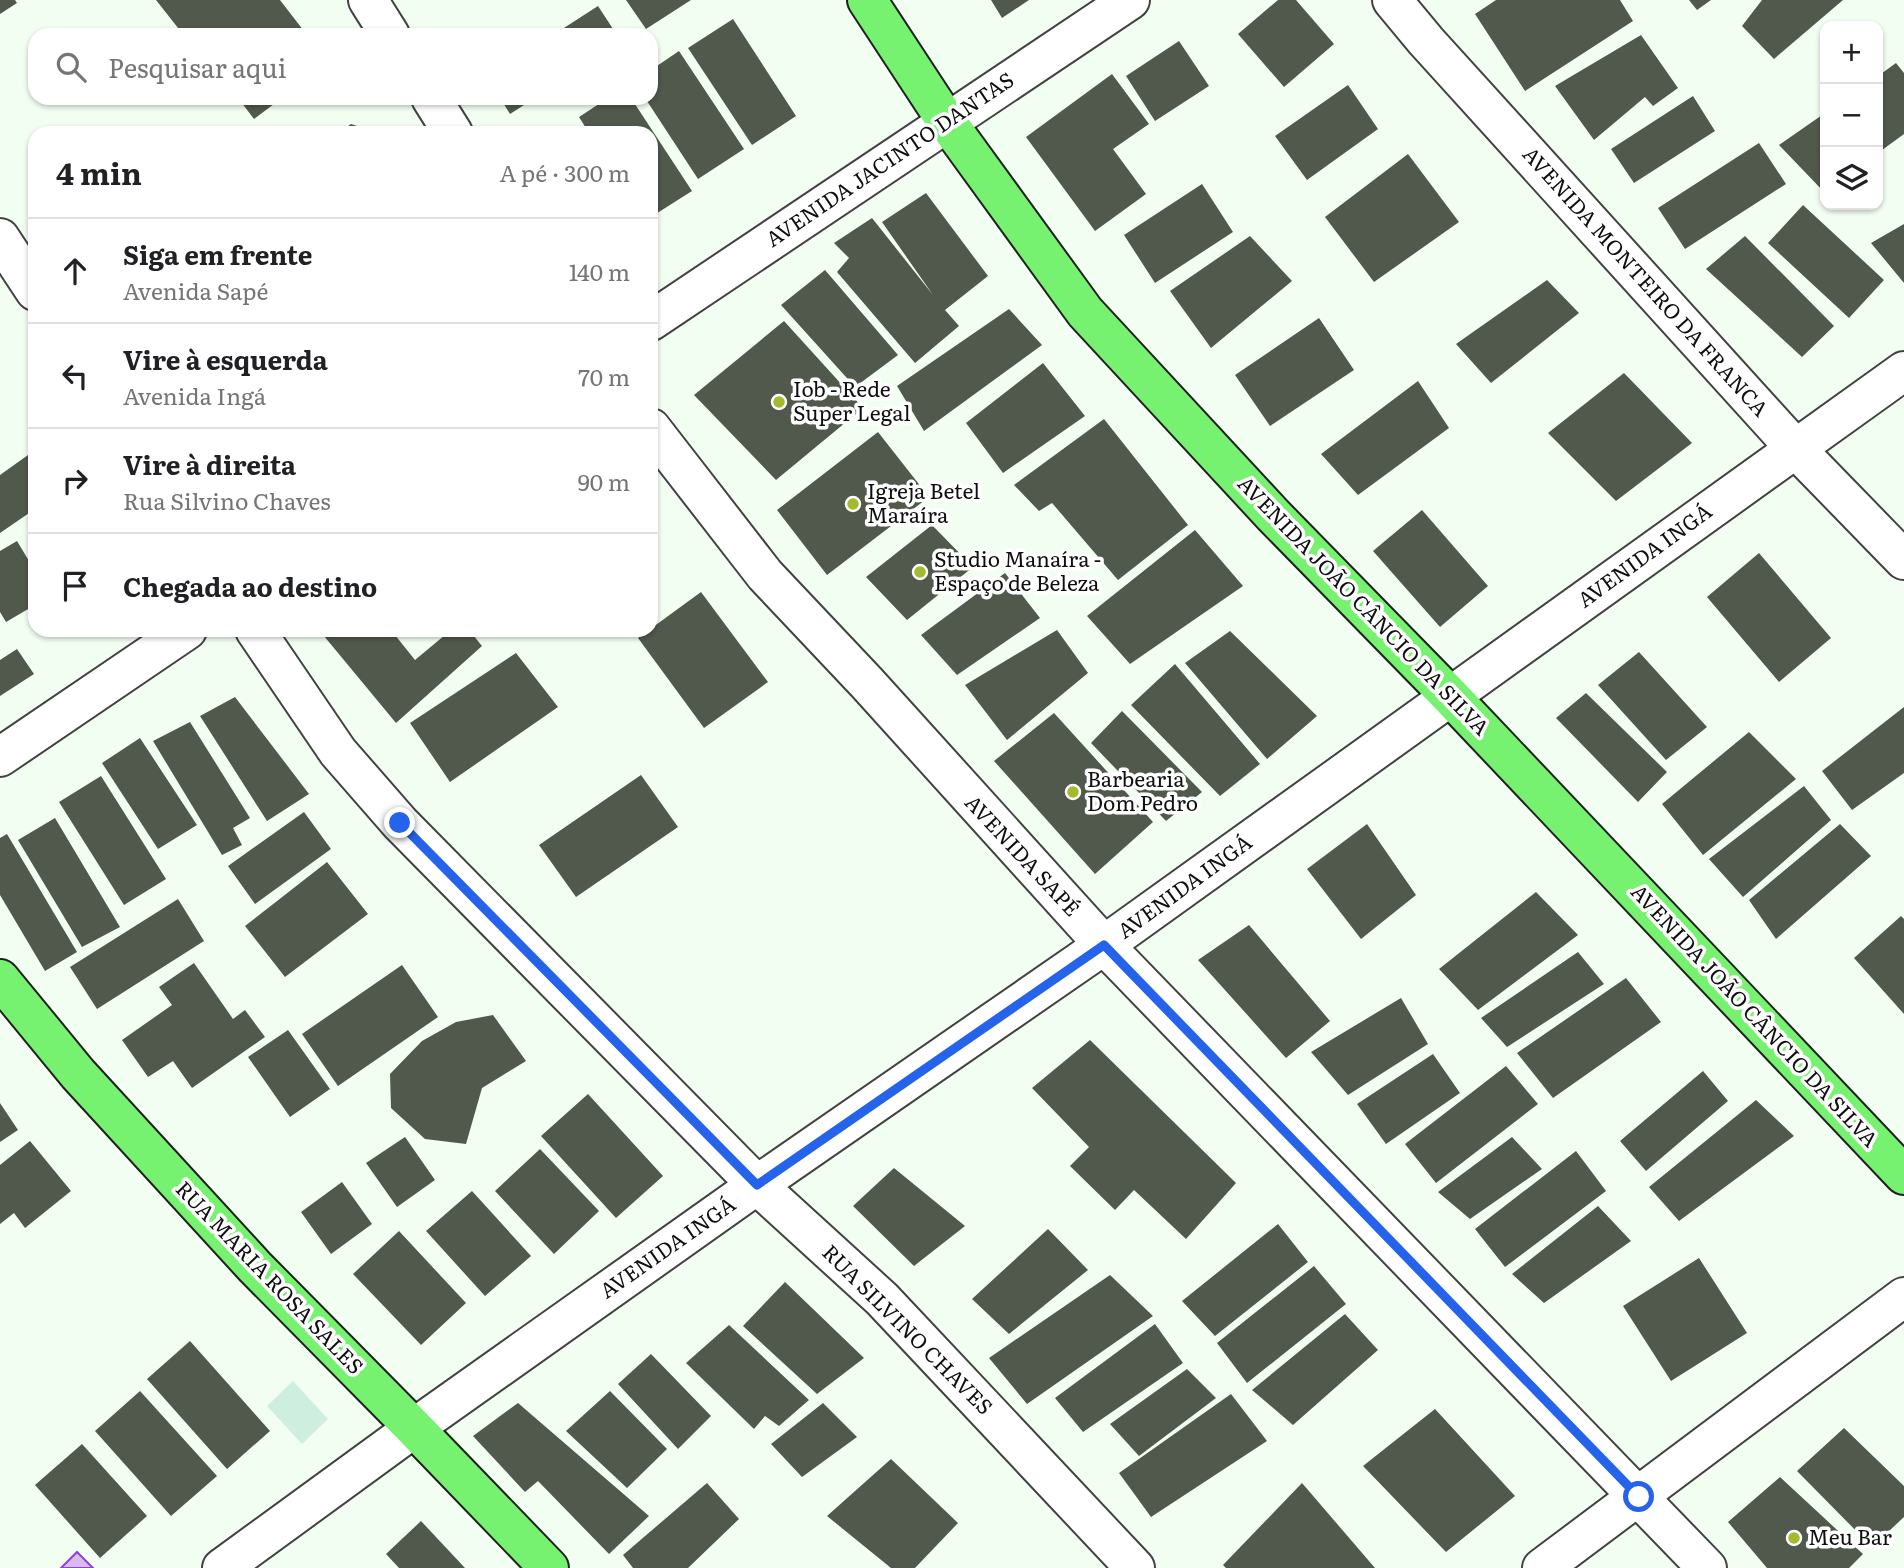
<!DOCTYPE html>
<html lang="pt">
<meta charset="utf-8">
<style>
body{margin:0;font-family:Literata,serif;background:#f6f6f6;color:#202124}
.controls{position:absolute;right:21px;top:21px;display:grid;overflow:hidden;border-radius:14px;box-shadow:0 2px 5px #0004}
.controls button{width:63px;height:63px;display:grid;place-items:center;padding:0;border:0;border-bottom:2px solid #e0e0e0;background:#fff;color:#202124;font:35px sans-serif}
.stop{position:absolute;width:21px;height:21px;margin:-16px;border:5px solid #2563eb;border-radius:50%;background:#fff}
.stop.end{background:#2563eb;border-color:#fff;box-shadow:0 2px 7px #0008}
.list{margin:0;padding:0;list-style:none}
h2{display:flex;justify-content:space-between;align-items:center;height:91px;margin:0;padding:0 28px;font-size:30px}
h2 small{font-size:23px;font-weight:400;color:#757577}
.list li{display:grid;grid-template-columns:46px 1fr auto;gap:21px;align-items:center;box-sizing:border-box;height:105px;padding:0 28px;border-top:2px solid #e0e0e0}
.list b{display:block;font-size:26px;white-space:nowrap}
.list p{margin:0;font-size:23px;white-space:nowrap;color:#757577}
.list em{font-size:23px;font-style:normal;color:#757577}
.icon{flex:none;width:38px;height:38px;fill:none;stroke:currentColor;stroke-width:2;stroke-linecap:round;stroke-linejoin:round}
.map{position:relative;flex:none;width:1904px;height:1568px;overflow:hidden}
.search{position:absolute;background:#fff;box-shadow:0 2px 5px #0004;left:28px;top:28px;width:630px;height:77px;display:flex;align-items:center;gap:18px;box-sizing:border-box;padding:0 24px;border-radius:21px;color:#757577;font-size:26px}
.panel{position:absolute;background:#fff;box-shadow:0 2px 5px #0004;left:28px;top:126px;width:630px;height:511px;border-radius:21px}
.map>svg:first-child{display:block}
.pitch{fill:#ceefe0}
.water{fill:#dabaf3;stroke:#9244c7;stroke-width:2}
.building{fill:#51584c}
.lines{fill:none;stroke-linecap:round;stroke-linejoin:round}
.minor-casing{stroke:#424242;stroke-width:42}
.major-casing{stroke:#202020;stroke-width:42}
.minor{stroke:#fff;stroke-width:38}
.major{stroke:#76f170;stroke-width:38}
.route{stroke:#2563eb;stroke-width:9}
.poi-dot{fill:#a5b92e;stroke:#fff;stroke-width:2.5}
.labels{text-anchor:middle;stroke-width:7;stroke-linejoin:round;paint-order:stroke}
.street-label{font-size:21px;fill:#0f0f0f;stroke:#fff}
.poi-label{font-size:21px;fill:#0f0f0f;stroke:#fff;text-anchor:start}
</style>
<div class="map">
<svg width="1904" height="1568" viewBox="0 0 1904 1568">
<rect width="100%" height="100%" fill="#f3fef3"/>
<!-- pitch -->
<path class="pitch" d="M293,1381L328,1419L302,1444L267,1406Z"/>
<!-- water -->
<path class="water" d="M77,1552L93,1568H61Z"/>
<!-- building -->
<path class="building" d="M0,0H15L17,3L0,14Z
M156,0H280L307,35H178L182,33Z
M626,0H691L646,29Z
M991,0H1029L1002,18Z
M1278,0H1296L1334,44L1284,87L1238,34Z
M1496,0H1620L1633,21L1525,91L1475,14Z
M1689,0H1711L1697,10Z
M1762,0H1843L1774,59L1742,26Z
M598,6L617,35H553Z
M733,19L796,116L752,145L688,48Z
M1641,35L1678,88L1653,106L1645,97L1594,140L1555,86Z
M1179,41L1209,86L1155,121L1126,76Z
M679,51L744,149L698,179L645,98H651V70Z
M1896,63L1904,73V134L1878,153V76Z
M1112,74L1149,124L1113,149L1146,194L1095,231L1026,137Z
M1348,85L1378,129L1307,180L1275,136Z
M1693,96L1715,131L1634,183L1611,149Z
M238,98H282L254,119Z
M500,98H535L510,114Z
M608,98H631L692,191L651,217V133H589L579,117Z
M1825,113V193L1779,145Z
M351,124L363,128L366,133H338Z
M1759,143L1786,184L1685,249L1658,208Z
M1408,154L1459,222L1374,282L1325,217Z
M1202,184L1233,232L1155,283L1124,235Z
M926,193L988,276L945,310L959,326L915,363L837,272L849,258L834,243L872,218L933,295L882,222Z
M1803,205L1884,280L1849,318L1768,243Z
M1904,224V283L1871,243Z
M1250,236L1292,281L1211,348L1170,291Z
M1745,236L1834,326L1802,357L1706,269Z
M825,270L898,355L855,387L781,305Z
M1547,280L1579,313L1491,383L1456,344Z
M1009,309L1042,345L924,431L897,386Z
M1319,318L1354,370L1270,426L1235,375Z
M784,321L863,408L776,480L694,395Z
M1043,363L1085,416L1003,473L966,423Z
M1624,373L1692,443L1616,501L1548,433Z
M1418,381L1449,428L1358,495L1321,454Z
M1104,419L1188,525L1118,580L1052,503L1039,511L1014,485Z
M878,432L929,497L827,575L777,510Z
M35,450V509L0,533V475Z
M1422,510L1488,586L1440,627L1373,551Z
M932,525L973,567L907,620L866,577Z
M1195,530L1243,586L1130,664L1087,616Z
M17,541L35,571V605L6,622L0,612V551Z
M1759,553L1831,638L1779,682L1707,597Z
M1005,573L1040,618L957,675L921,635Z
M701,592L768,682L704,728L638,638Z
M319,630H391L415,660L451,630H469L482,646L396,723Z
M1057,630L1088,673L1007,740L965,685Z
M1230,631L1317,716L1267,759L1185,663Z
M17,649L34,674L0,696V660Z
M1639,652L1707,727L1666,760L1598,685Z
M516,653L558,707L450,782L410,723Z
M1175,664L1260,764L1220,796L1131,705Z
M1586,693L1667,772L1638,802L1556,718Z
M235,697L309,794L267,821L200,716Z
M1904,707V773L1852,810L1822,771Z
M1122,711L1202,792L1166,821L1091,743Z
M1054,713L1153,822L1095,874L994,761Z
M190,722L250,818L233,828L242,845L222,855L153,741Z
M1749,732L1796,779L1703,855L1662,804Z
M140,738L197,825L158,849L102,763Z
M641,775L678,827L576,897L539,845Z
M101,776L166,879L124,905L59,802Z
M1804,786L1831,820L1743,897L1709,859Z
M304,812L331,849L255,904L228,866Z
M55,818L120,927L82,947L18,840Z
M1367,824L1416,895L1361,939L1307,869Z
M1840,824L1871,856L1776,939L1749,900Z
M7,834L77,952L45,971L0,895V838Z
M327,862L368,914L285,977L245,926Z
M1536,892L1578,935L1478,1010L1439,969Z
M178,899L204,941L97,1009L70,967Z
M1901,916L1904,919V1014L1854,958Z
M1249,925L1330,1021L1286,1058L1198,960Z
M1578,952L1604,984L1507,1047L1481,1018Z
M194,963L233,1019L245,1010L265,1037L192,1088L173,1061L148,1077L122,1040L172,1005L159,987Z
M402,965L438,1017L338,1086L302,1034Z
M1626,978L1661,1022L1553,1098L1517,1053Z
M1401,998L1428,1044L1348,1095L1311,1052Z
M493,1015L526,1061L482,1088L466,1144L425,1139L391,1108L390,1074L422,1041L456,1022Z
M288,1030L330,1089L290,1117L248,1057Z
M1090,1040L1236,1183L1186,1239L1134,1190L1115,1210L1070,1166L1089,1147L1032,1088Z
M1433,1054L1460,1093L1386,1144L1357,1104Z
M1506,1066L1538,1104L1436,1183L1405,1144Z
M1703,1071L1728,1101L1646,1171L1620,1141Z
M588,1094L663,1176L616,1218L541,1136Z
M1756,1100L1794,1136L1679,1221L1649,1187Z
M0,1103L18,1130L0,1142Z
M405,1137L435,1180L397,1207L366,1163Z
M1512,1137L1542,1169L1470,1219L1438,1192Z
M30,1141L71,1191L25,1228L14,1213L0,1224V1165Z
M540,1149L599,1211L554,1254L495,1191Z
M1576,1151L1606,1191L1505,1267L1475,1229Z
M894,1168L965,1226L914,1266L853,1206Z
M342,1182L372,1224L331,1254L301,1212Z
M472,1191L531,1256L485,1296L426,1231Z
M1598,1206L1631,1241L1544,1303L1512,1274Z
M1278,1224L1308,1262L1215,1336L1182,1301Z
M1048,1229L1088,1270L1009,1334L972,1299Z
M399,1231L466,1303L421,1345L353,1274Z
M1699,1258L1747,1333L1671,1381L1623,1306Z
M1314,1266L1346,1304L1247,1383L1217,1343Z
M1110,1275L1153,1316L1027,1404L989,1358Z
M785,1282L864,1358L817,1394L743,1326Z
M1345,1314L1378,1350L1293,1425L1252,1390Z
M1155,1324L1183,1363L1083,1432L1055,1398Z
M729,1325L809,1400L779,1426L765,1416L754,1429L686,1363Z
M190,1341L270,1431L227,1469L147,1379Z
M651,1354L711,1416L678,1449L618,1384Z
M1187,1369L1216,1398L1139,1456L1110,1424Z
M140,1391L217,1476L171,1516L95,1431Z
M610,1391L667,1449L627,1488L566,1431Z
M1231,1394L1267,1441L1151,1517L1119,1473Z
M518,1403L649,1516L609,1554L538,1481L525,1492L473,1436Z
M823,1403L857,1437L802,1477L771,1444Z
M1435,1409L1515,1496L1446,1552L1363,1466Z
M1844,1428L1904,1486V1517L1872,1547L1797,1471Z
M82,1444L147,1516L100,1558L35,1485Z
M891,1459L958,1523L915,1568H891L827,1516Z
M1780,1477L1863,1554L1849,1568H1767L1728,1522Z
M707,1483L739,1519L688,1568H633L623,1555Z
M1302,1483L1375,1568H1226L1223,1565Z
M421,1521L465,1568H399L386,1554Z"/>
<g class="lines">
<!-- minor casing -->
<g class="minor-casing">
<path id="minor" d="M368,0L390,35
M1392,0L1426,41L1795,448L1904,560
M431,98L453,133
M0,238L35,291
M651,321L1130,0
M651,428L765,575L867,683L1104,945L1707,1568
M255,630L338,752L400,823L757,1185L882,1299L1135,1568
M0,757L187,630
M222,1568L414,1428L757,1185L1104,945L1904,371
M1542,1568L1904,1297"/>
</g>
<!-- major casing -->
<g class="major-casing">
<path id="major" d="M867,0L947,122L1085,312L1273,515L1450,696L1904,1175
M0,979L78,1074L255,1267L414,1428L549,1568"/>
</g>
<!-- minor -->
<use href="#minor" class="minor"/>
<!-- major -->
<use href="#major" class="major"/>
</g>
<g class="lines">
<!-- route -->
<path class="route" d="M400,823L757,1185L1104,945L1639,1497"/>
</g>
<!-- markers -->
<g class="poi-dot">
<circle cx="779" cy="402" r="7"/>
<circle cx="853" cy="504" r="7"/>
<circle cx="920" cy="572" r="7"/>
<circle cx="1073" cy="792" r="7"/>
<circle cx="1794" cy="1538" r="7"/>
</g>
<g class="labels">
<!-- street labels -->
<g class="street-label">
<text transform="translate(890 160) rotate(-34)" y="7">AVENIDA JACINTO DANTAS</text>
<text transform="translate(1645 282) rotate(48)" y="7">AVENIDA MONTEIRO DA FRANCA</text>
<text transform="translate(1645 556) rotate(-36)" y="7">AVENIDA INGÁ</text>
<text transform="translate(1363 606) rotate(46)" y="7">AVENIDA JOÃO CÂNCIO DA SILVA</text>
<text transform="translate(1022 856) rotate(47)" y="7">AVENIDA SAPÉ</text>
<text transform="translate(1185 887) rotate(-36)" y="7">AVENIDA INGÁ</text>
<text transform="translate(1754 1016) rotate(47)" y="7">AVENIDA JOÃO CÂNCIO DA SILVA</text>
<text transform="translate(668 1248) rotate(-35)" y="7">AVENIDA INGÁ</text>
<text transform="translate(269 1278) rotate(46)" y="7">RUA MARIA ROSA SALES</text>
<text transform="translate(907 1330) rotate(45)" y="7">RUA SILVINO CHAVES</text>
</g>
<!-- poi labels -->
<g class="poi-label">
<text x="793" y="397">Iob - Rede<tspan x="793" dy="24">Super Legal</tspan></text>
<text x="867" y="499">Igreja Betel<tspan x="867" dy="24">Maraíra</tspan></text>
<text x="934" y="567">Studio Manaíra -<tspan x="934" dy="24">Espaço de Beleza</tspan></text>
<text x="1087" y="787">Barbearia<tspan x="1087" dy="24">Dom Pedro</tspan></text>
<text x="1808" y="1545">Meu Bar</text>
</g>
</g>
</svg>
<div class="controls">
<button>+</button>
<button>−</button>
<button><svg class="icon" aria-label="layers" viewBox="0 0 24 24"><path d="M12 4l9 5-9 5-9-5zM3 14l9 5 9-5"/></svg></button>
</div>
<div class="stop" style="left:1639px;top:1497px"></div>
<div class="stop end" style="left:400px;top:823px"></div>
<div class="search"><svg class="icon" aria-label="search" viewBox="0 0 24 24"><circle cx="10" cy="10" r="6"/><path d="M15 15l6 6"/></svg>Pesquisar aqui</div>
<section class="panel">
<h2>4 min<small>A pé · 300 m</small></h2>
<ul class="list">
<li><svg class="icon" aria-label="ahead" viewBox="0 0 24 24"><path d="M12 20V5M6 11l6-6 6 6"/></svg><div><b>Siga em frente</b><p>Avenida Sapé</p></div><em>140 m</em></li>
<li><svg class="icon" aria-label="left" viewBox="0 0 24 24"><path d="M17 20v-9H6M10 6l-5 5 5 5"/></svg><div><b>Vire à esquerda</b><p>Avenida Ingá</p></div><em>70 m</em></li>
<li><svg class="icon" aria-label="right" viewBox="0 0 24 24"><path d="M7 20v-9h11M14 6l5 5-5 5"/></svg><div><b>Vire à direita</b><p>Rua Silvino Chaves</p></div><em>90 m</em></li>
<li><svg class="icon" aria-label="arrive" viewBox="0 0 24 24"><path d="M6 21V4h12l-3 4 3 4H6"/></svg><div><b>Chegada ao destino</b></div></li>
</ul>
</section>
</div>
